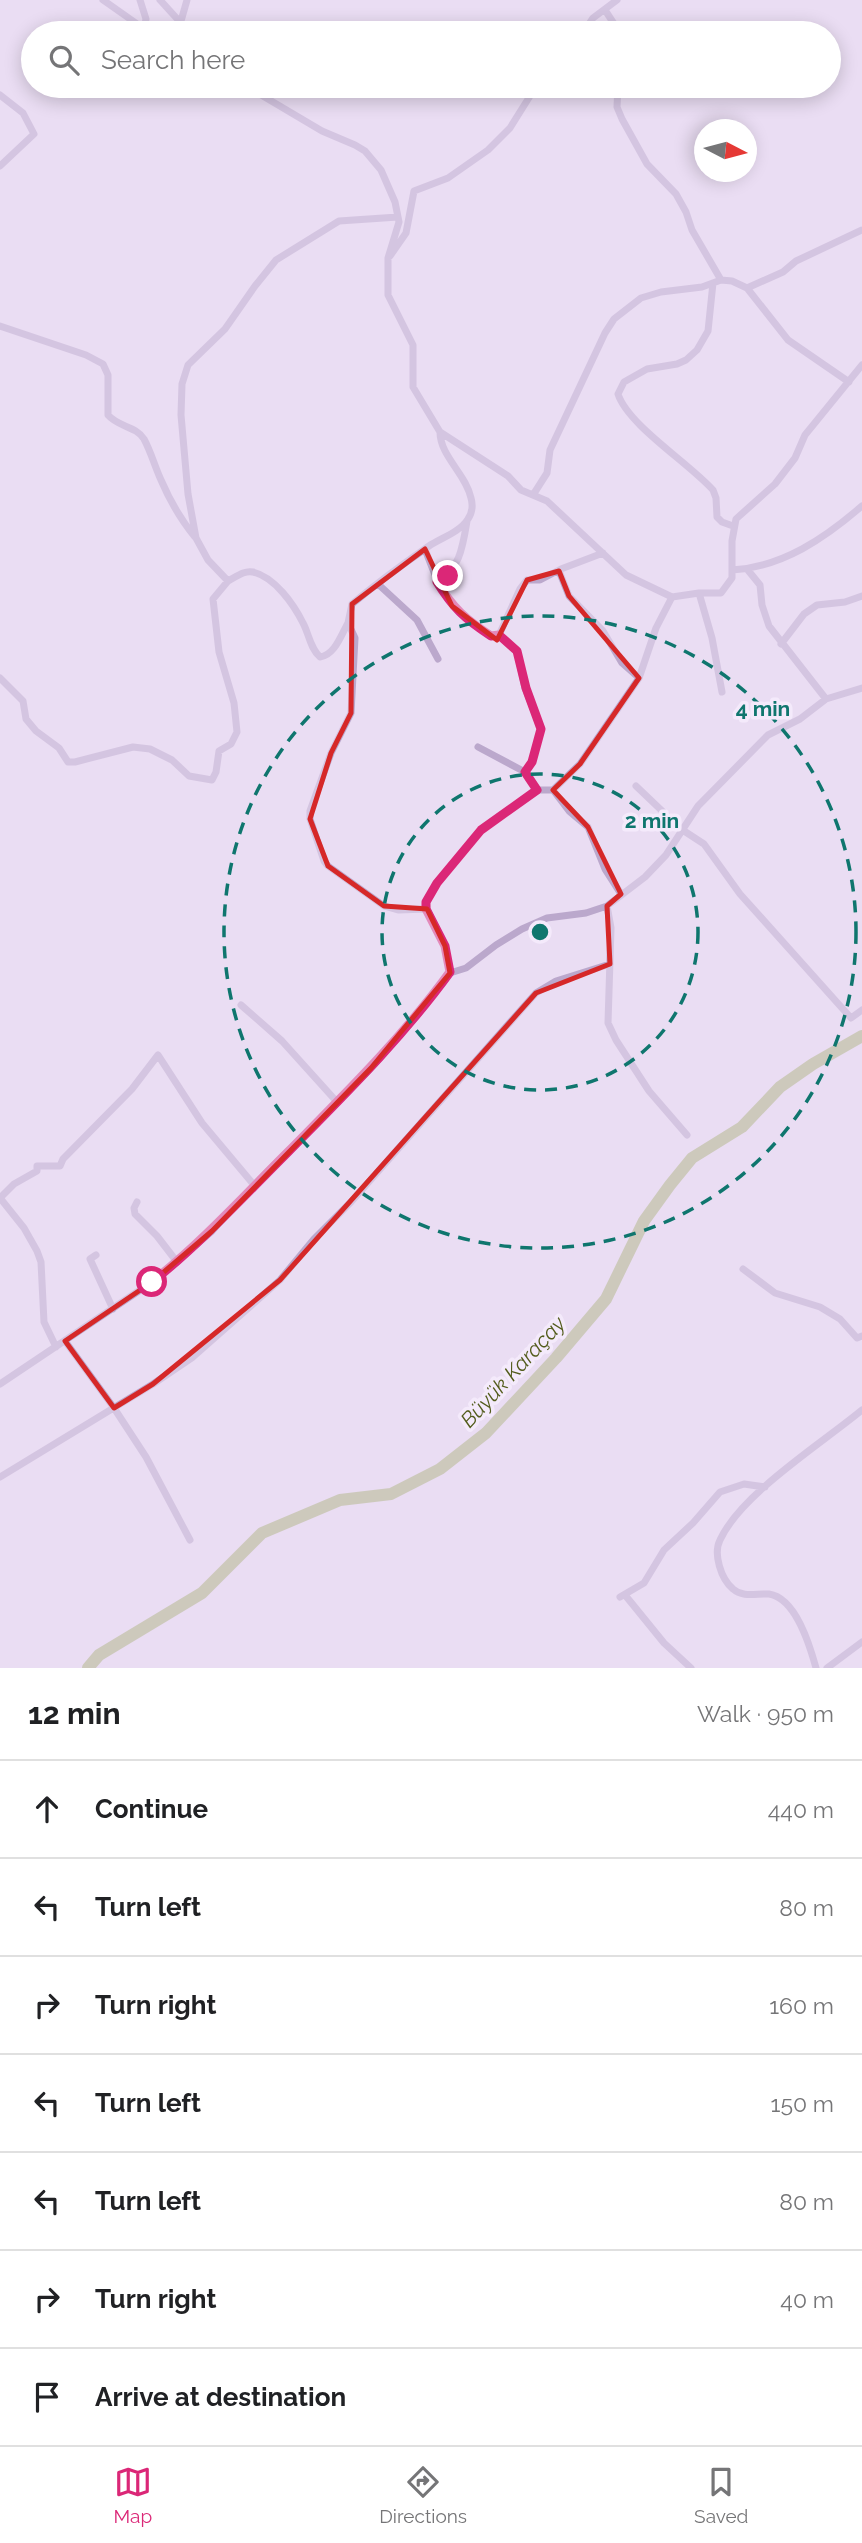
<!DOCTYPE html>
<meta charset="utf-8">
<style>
body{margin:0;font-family:Raleway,sans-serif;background:#f2f2f2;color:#202124}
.compass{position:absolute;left:694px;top:119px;width:63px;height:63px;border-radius:50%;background:#fff;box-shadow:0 4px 18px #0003;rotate:96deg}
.stop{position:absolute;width:21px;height:21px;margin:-16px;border:5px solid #db2777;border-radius:50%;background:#fff}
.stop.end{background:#db2777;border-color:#fff;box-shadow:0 2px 7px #0008}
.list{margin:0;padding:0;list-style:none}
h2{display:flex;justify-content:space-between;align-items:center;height:91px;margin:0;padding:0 28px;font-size:30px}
h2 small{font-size:23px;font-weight:400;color:#757577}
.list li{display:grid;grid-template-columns:46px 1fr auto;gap:21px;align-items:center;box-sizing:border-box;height:98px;padding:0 28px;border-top:2px solid #e0e0e0}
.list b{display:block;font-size:26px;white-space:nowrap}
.list em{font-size:23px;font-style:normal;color:#757577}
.icon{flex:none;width:38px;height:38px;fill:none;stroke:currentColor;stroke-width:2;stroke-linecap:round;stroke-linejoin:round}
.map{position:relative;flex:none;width:862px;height:1668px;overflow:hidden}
.search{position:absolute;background:#fff;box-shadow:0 4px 18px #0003;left:21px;right:21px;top:21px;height:77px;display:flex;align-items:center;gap:18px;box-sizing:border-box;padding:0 24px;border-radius:38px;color:#757577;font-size:26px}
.sheet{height:777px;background:#fff}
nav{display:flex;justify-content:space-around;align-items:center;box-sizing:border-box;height:98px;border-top:2px solid #e0e0e0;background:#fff;font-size:19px;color:#757577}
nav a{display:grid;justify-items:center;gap:4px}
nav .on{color:#db2777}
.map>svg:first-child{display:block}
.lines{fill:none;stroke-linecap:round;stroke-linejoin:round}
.river{stroke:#abb27a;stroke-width:12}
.minor{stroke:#bba8cc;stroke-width:7}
.route{stroke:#db2777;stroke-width:9}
.marked{fill:none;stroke:#d62828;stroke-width:5;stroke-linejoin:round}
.ring{fill:none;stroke:#0f766e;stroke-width:3.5;stroke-dasharray:12 9}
.labels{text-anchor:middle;stroke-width:7;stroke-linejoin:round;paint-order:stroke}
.water-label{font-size:21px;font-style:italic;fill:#535c1c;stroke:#f4eafb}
.centre{fill:#0f766e;stroke:#f4eafb;stroke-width:3.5}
.ring-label{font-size:21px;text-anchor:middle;font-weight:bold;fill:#0f766e;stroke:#f4eafb;stroke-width:7;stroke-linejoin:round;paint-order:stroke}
</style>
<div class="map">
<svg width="862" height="1668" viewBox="0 0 862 1668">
<rect width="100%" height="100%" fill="#eaddf3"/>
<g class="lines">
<!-- river -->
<path class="river" d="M88,1668L99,1655L202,1593L262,1533L340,1500L391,1494L440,1469L486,1433L556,1358L606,1299L644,1221L670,1185L692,1158L742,1127L780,1087L813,1064L862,1036"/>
<!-- minor -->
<path class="minor" d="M103,0L140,26L145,24L146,19L140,0
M160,0L190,33
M605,10L620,33
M181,21L187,0
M583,33L593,18L617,0
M246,86L322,131L355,145L365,151L381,170L395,202L399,222L388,258V295L413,345V387L440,432
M618,86L617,107L622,119L647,164L676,194L686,212L692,230L721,280
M0,95L23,113L34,134L0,166
M390,256L406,233L414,191L448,178L488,150L510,128L530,96L541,86
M713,283L708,331L697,350L686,360L677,364L647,369L624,382L618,394C628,425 689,463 713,490L716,498L717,517L722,522L733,526
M747,288L783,272L796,261L862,230
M0,326L86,355L103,364L108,375V415C118,427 136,426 144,439C151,452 155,467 161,480C170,501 181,520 195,537
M533,495L547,473L550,450L605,333L614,319L641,298L661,292L702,287L721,280L732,281L747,288L788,340L849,382
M425,549C442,595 449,609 491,636L499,635
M747,569L760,585L762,605L769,626L826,699
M732,570C783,567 825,538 862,506
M559,571L569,596L603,631L622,663L639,678
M437,582C460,570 463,545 467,521
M378,584L417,620L438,659
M699,593L712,638L722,692
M348,623C341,635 335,655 320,657C310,648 309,634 303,623C294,605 275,577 253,572C244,570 236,577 228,581L208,560L196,538L188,494L181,415L182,384L188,365L225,329L255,286L276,260L339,221L398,217
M781,644L804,614L817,605L845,602L862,596
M0,678L23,701L26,719L36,731L59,748L68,762H75L133,747L150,749L172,760L189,776L212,780L216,772L219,751L231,744L237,732L234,703L219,652L213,599L228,581
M478,747L525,772
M636,786L681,829L704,844L740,894L851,1018L862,1010
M537,790L525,772L532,762L541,729L525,688L517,651L499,635L520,589L527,580H540L561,569L603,553
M553,790L569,811L588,827L605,869L621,894
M607,906L611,928L608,1023L616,1040L649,1091L687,1135
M427,909L398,910L384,906L328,866L324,861L310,819V811L331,753L351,713L355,638L348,623L352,604C376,584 403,564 429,546C441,538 460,532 468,519C472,513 473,505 471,498C466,474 440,456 440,432L508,476L521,490L547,501L626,575L672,597
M450,973L466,968L496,945L522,929L547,918L586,913L607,906L645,877L666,855L698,806L768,735L800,719L826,699L862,688
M241,1005L282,1041L337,1102
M0,1198L14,1184L37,1171V1166H60L63,1159L132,1089L158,1055L202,1123L254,1185
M0,1198L24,1228L37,1251L41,1262L44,1322L56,1347
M137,1202L134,1208L135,1214L157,1236L177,1262
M96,1255L90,1259L113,1309
M743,1269L775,1293L820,1307L840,1319L857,1338L862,1336
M65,1341L114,1408L146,1457L190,1540
M0,1384L152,1282L212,1231L254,1185L371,1068L416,1017L450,973L445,946L427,909L426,902L437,883L481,830L537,790H553L580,764L639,678L656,628L672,597L699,593H721L732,578V541L736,519L775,484L795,458L805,435L862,365
M0,1477L153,1384L193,1357L280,1280L314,1239L351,1202L536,993L556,981L610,964
M625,1595L664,1643L691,1668
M620,1597L644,1583L664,1550L693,1523L720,1492L744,1484L765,1487
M816,1668C810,1646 796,1598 769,1594C757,1593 743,1598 733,1589C721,1579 713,1554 720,1540C741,1494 821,1444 862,1410
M827,1668L862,1642"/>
</g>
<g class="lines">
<!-- route -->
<path class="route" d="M152,1282C202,1242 243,1197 288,1152C345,1094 402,1038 450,972L445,946L426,909V902L437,883L481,830L537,790L525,772L532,762L541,729L526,688L517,651L499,635L491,636C465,619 453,608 437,582L448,576"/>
</g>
<!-- marked area -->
<path d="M0 0H862V1668H0ZM425,549L452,606L497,640L527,580L559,571L569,596L639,678L580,764L553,790L588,827L621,894L607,906L610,964L536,993L280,1280L153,1384L114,1408L65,1341L152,1282L212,1231L371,1068L450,973L445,946L427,909L384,906L328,866L310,819L331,753L351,713L352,604Z" fill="#eaddf3" fill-opacity=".55" fill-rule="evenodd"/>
<path class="marked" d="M425,549L452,606L497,640L527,580L559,571L569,596L639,678L580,764L553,790L588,827L621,894L607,906L610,964L536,993L280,1280L153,1384L114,1408L65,1341L152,1282L212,1231L371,1068L450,973L445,946L427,909L384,906L328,866L310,819L331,753L351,713L352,604Z"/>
<!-- distance rings -->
<g class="ring">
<circle cx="540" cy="932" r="158"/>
<circle cx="540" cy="932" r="316"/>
</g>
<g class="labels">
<!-- water labels -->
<g class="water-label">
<text transform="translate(513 1372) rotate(-47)" y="7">Büyük Karaçay</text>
</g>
</g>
<circle cx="540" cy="932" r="10" class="centre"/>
<g class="ring-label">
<text x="763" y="716">4 min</text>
<text x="652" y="828">2 min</text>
</g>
</svg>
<svg class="compass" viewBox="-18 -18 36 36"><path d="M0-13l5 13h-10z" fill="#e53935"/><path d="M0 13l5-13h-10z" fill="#757577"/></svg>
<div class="stop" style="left:152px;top:1282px"></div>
<div class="stop end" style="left:448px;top:576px"></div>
<div class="search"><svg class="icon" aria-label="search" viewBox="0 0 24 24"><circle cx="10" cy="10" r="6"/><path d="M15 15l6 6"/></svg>Search here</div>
</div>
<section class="sheet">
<h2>12 min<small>Walk · 950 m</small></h2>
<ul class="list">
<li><svg class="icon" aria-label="ahead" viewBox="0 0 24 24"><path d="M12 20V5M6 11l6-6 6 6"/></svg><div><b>Continue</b></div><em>440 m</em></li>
<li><svg class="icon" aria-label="left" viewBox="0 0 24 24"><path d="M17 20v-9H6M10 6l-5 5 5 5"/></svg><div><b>Turn left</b></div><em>80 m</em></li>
<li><svg class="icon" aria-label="right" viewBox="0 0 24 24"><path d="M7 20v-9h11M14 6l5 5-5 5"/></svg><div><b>Turn right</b></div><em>160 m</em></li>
<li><svg class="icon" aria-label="left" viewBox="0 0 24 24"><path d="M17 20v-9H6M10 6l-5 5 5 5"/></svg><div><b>Turn left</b></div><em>150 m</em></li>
<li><svg class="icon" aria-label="left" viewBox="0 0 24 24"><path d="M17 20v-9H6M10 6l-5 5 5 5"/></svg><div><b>Turn left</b></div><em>80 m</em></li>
<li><svg class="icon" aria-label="right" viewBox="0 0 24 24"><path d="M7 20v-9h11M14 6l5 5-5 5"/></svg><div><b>Turn right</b></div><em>40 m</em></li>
<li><svg class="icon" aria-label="arrive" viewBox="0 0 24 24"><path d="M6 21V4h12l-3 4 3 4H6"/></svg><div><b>Arrive at destination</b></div></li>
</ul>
</section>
<nav>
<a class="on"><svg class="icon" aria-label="map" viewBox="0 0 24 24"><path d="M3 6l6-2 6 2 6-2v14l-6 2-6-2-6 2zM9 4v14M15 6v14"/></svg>Map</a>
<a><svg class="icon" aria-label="directions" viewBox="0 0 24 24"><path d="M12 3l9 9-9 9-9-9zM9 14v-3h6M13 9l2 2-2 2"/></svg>Directions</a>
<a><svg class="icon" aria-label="saved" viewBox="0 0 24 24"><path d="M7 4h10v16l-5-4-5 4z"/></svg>Saved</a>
</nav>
